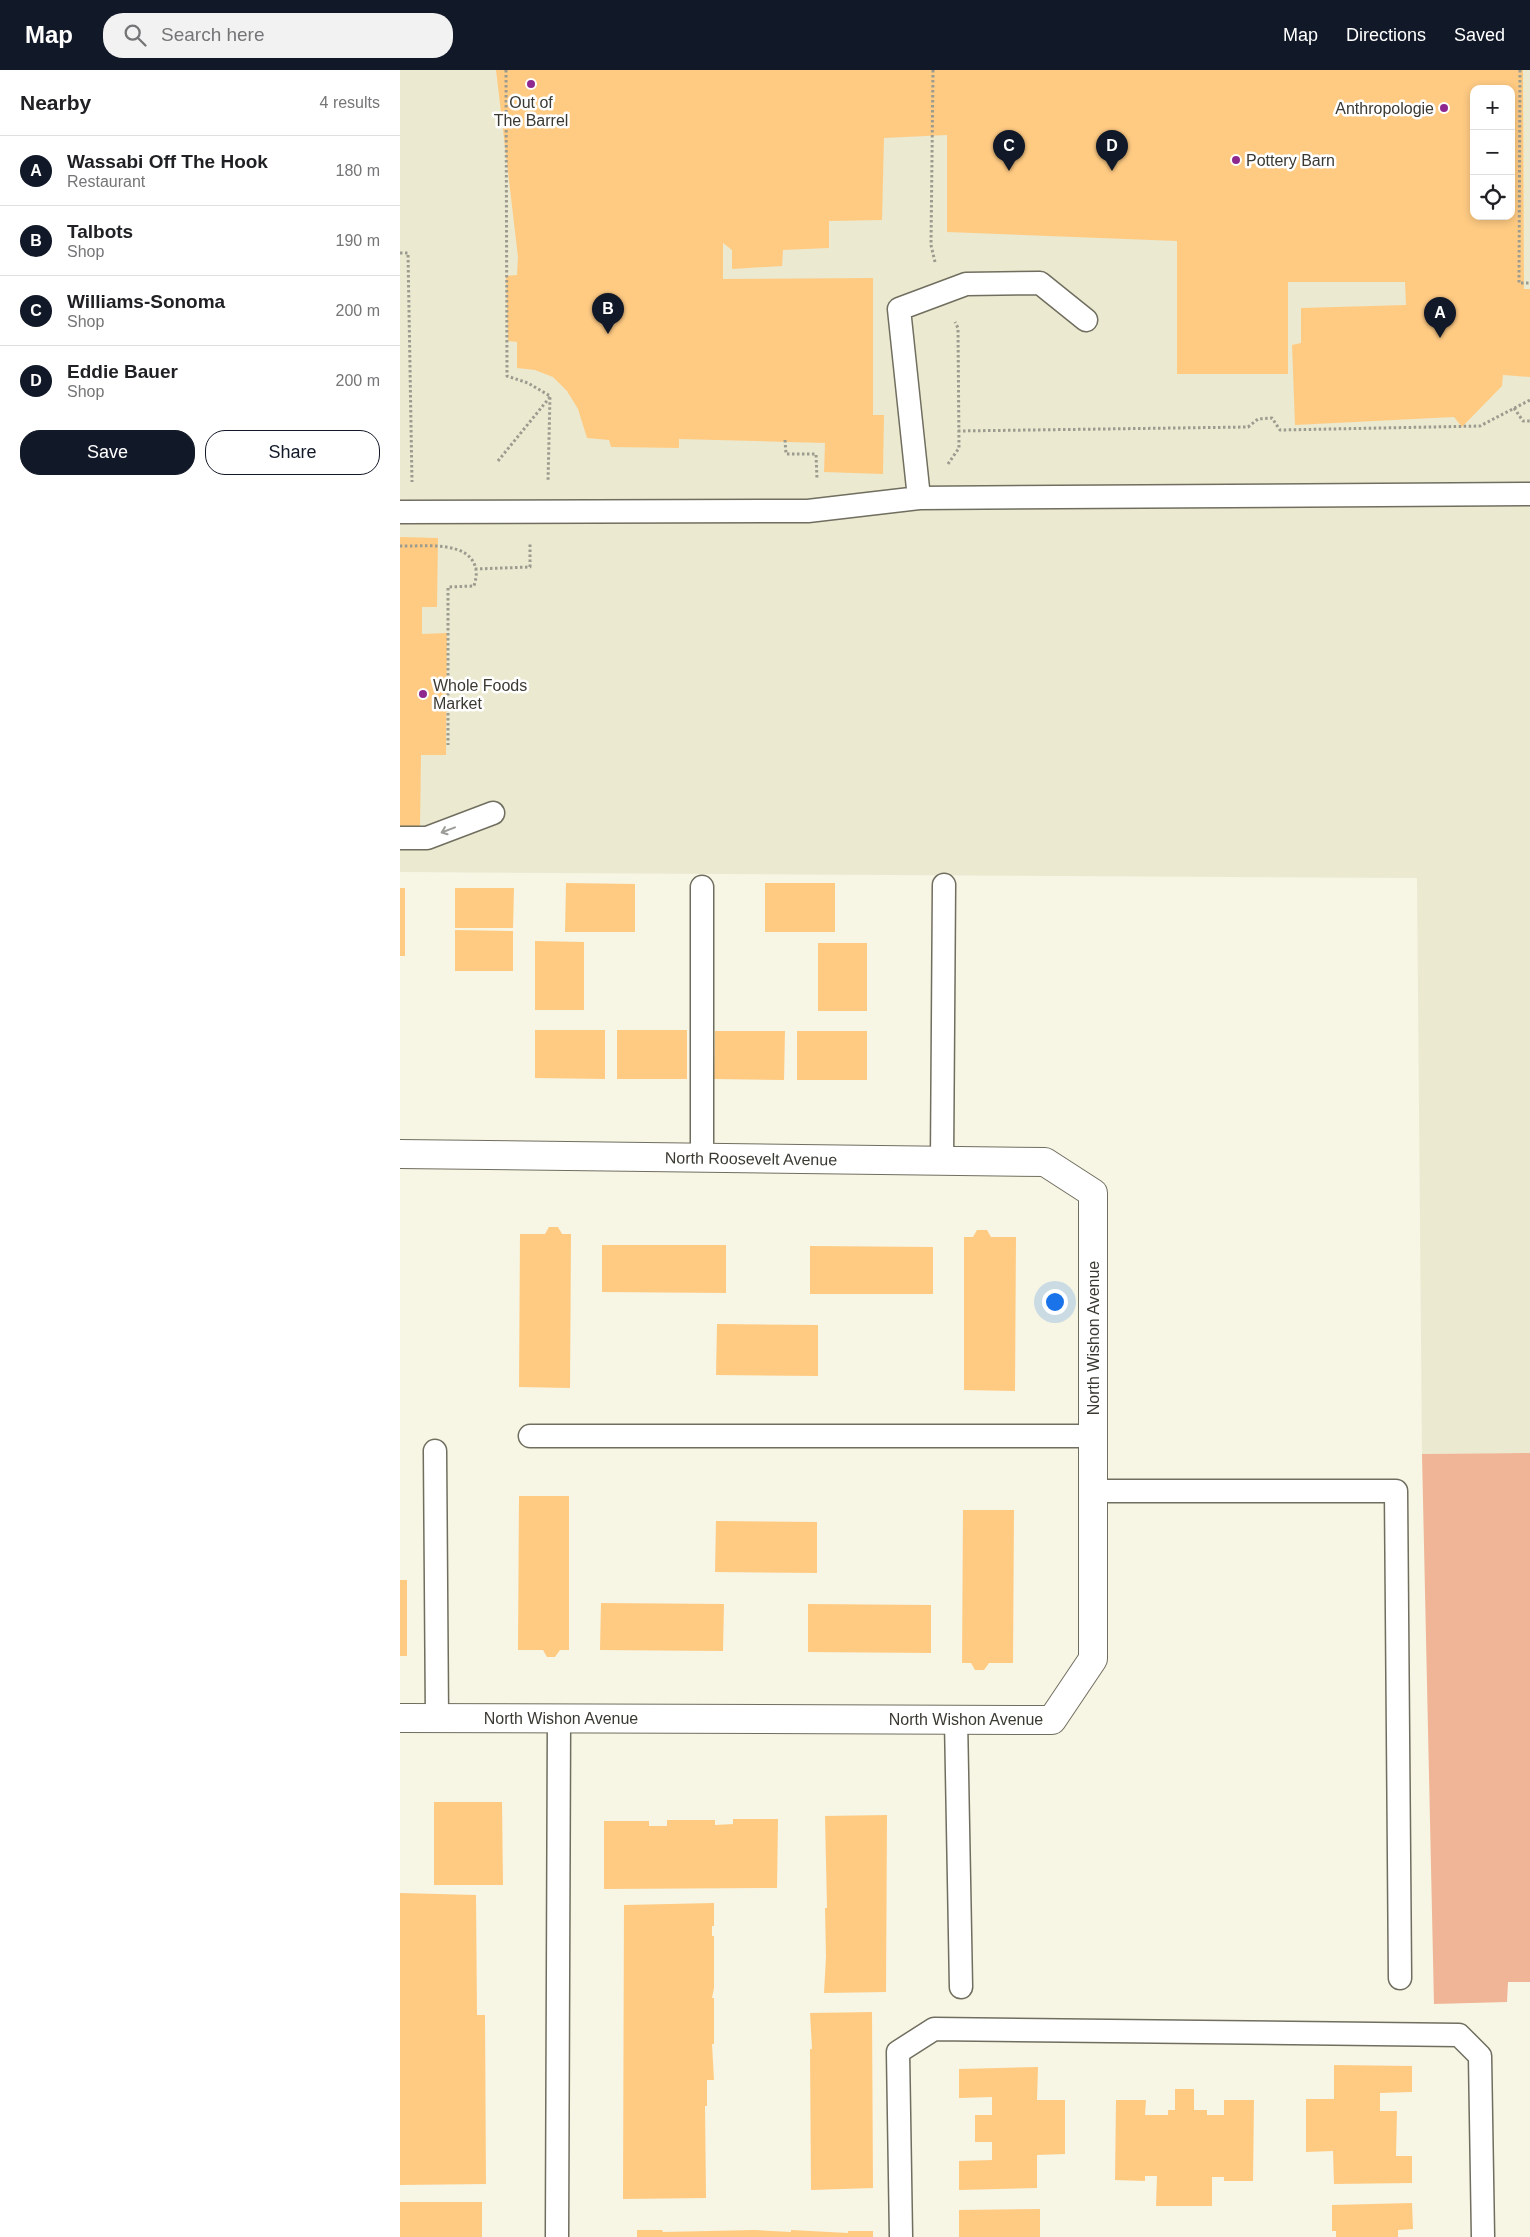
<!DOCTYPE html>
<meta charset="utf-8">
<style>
body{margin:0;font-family:Helvetica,sans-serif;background:#f2f2f2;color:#202124}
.controls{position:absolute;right:15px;top:15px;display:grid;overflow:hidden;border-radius:10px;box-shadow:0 2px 8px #0003}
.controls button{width:45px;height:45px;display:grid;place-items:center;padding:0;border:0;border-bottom:1px solid #e0e0e0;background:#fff;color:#202124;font:25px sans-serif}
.you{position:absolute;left:654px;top:1231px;width:18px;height:18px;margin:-12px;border:4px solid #fff;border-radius:50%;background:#1a73e8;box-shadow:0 0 0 8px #1a73e833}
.badge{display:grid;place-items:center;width:32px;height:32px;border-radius:50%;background:#111827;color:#fff;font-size:16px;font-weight:700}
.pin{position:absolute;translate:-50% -41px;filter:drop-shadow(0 1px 2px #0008)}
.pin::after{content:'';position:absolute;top:26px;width:18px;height:15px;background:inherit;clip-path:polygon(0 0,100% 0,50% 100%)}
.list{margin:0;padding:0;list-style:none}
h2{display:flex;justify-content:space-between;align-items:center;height:65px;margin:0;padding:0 20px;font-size:21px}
h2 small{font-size:16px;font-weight:400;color:#757577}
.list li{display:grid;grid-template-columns:32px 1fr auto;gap:15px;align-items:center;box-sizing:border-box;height:70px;padding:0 20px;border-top:1px solid #e0e0e0}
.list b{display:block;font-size:19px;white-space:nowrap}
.list p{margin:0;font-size:16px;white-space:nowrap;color:#757577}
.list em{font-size:16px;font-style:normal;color:#757577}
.actions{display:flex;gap:10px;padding:15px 20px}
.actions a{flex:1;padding:11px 0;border:1px solid #111827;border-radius:20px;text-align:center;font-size:18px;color:#111827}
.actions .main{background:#111827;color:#fff}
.icon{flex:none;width:28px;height:28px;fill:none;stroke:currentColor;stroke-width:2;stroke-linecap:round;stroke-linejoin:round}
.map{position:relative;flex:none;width:1130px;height:2167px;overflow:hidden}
header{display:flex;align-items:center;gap:30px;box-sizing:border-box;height:70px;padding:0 25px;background:#111827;color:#fff}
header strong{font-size:24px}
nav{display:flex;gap:28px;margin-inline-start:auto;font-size:18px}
.search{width:350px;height:45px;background:#f2f2f2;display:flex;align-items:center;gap:12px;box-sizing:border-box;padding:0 18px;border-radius:20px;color:#757577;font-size:19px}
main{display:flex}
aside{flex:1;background:#fff}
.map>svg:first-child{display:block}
.built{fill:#ebe9d0;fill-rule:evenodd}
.green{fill:#f0b596}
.building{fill:#ffcb83;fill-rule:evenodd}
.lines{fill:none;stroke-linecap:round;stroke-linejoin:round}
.lane-casing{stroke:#706e5f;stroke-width:25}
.street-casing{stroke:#706e5f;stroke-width:30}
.path{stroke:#9c9b8f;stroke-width:3;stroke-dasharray:2.5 2.5;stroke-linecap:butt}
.lane{stroke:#fff;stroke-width:22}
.street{stroke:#fff;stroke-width:28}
.oneway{stroke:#9c9c98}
.poi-dot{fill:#8e288e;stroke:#fff;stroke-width:2}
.labels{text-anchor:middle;stroke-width:5;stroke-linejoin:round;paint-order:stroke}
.poi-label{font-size:16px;fill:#3a3932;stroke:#fff;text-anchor:start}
.street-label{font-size:16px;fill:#3a3932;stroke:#fff}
</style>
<header>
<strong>Map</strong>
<div class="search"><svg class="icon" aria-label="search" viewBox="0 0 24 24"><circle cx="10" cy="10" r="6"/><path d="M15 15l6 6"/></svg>Search here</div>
<nav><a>Map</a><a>Directions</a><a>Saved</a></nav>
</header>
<main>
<aside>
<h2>Nearby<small>4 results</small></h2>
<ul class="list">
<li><span class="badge">A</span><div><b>Wassabi Off The Hook</b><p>Restaurant</p></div><em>180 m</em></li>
<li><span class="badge">B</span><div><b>Talbots</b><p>Shop</p></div><em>190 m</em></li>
<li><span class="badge">C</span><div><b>Williams-Sonoma</b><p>Shop</p></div><em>200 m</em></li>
<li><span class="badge">D</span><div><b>Eddie Bauer</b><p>Shop</p></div><em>200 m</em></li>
</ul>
<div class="actions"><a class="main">Save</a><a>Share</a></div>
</aside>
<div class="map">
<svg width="1130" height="2167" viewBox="0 0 1130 2167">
<rect width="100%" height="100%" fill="#f7f5e4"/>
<!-- built -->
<path class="built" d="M0,0H1130V1383L1022,1384L1017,808L0,802ZM1074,19H1111V146H1074Z"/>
<!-- green -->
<path class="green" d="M1130,1383V1912H1108L1107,1932L1034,1934L1022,1384Z"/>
<!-- building -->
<path class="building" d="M96,0H1123L1124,219H1130V307L1103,305L1102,316L1062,357L1054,347L895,355L892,275L901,273V238L1006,235L1005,212H888V304H777V171L547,162V65L484,68L482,150L429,151V178L383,180L382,196L332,199V180L323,173V209L473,208V345H484L483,404L424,402L425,373L279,369V378L211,377L209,370L187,368L178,339L167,321L153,307L135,300L117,298V272L108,271L106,206L117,205L118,187ZM1074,19H1111V146H1074Z
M0,467L38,468L37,537H22V564L47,563L46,685H21L20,758H0Z
M166,813L235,814V862H165Z
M365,813H435V862H365Z
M0,818H5V886H0Z
M55,818H114L113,858H55Z
M55,860L113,861V901H55Z
M135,871L184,872V940H135Z
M418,873H467V941H418Z
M135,960H205V1009L135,1008Z
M217,960H287V1009H217Z
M315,961H385L384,1010L314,1009Z
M397,961H467V1010H397Z
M149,1157H158L162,1164H171L170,1318L119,1317L120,1164H145Z
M577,1160H587L591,1167H616L615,1321L564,1320V1167H573Z
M202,1175H326V1223L202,1222Z
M410,1176L533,1177V1224H410Z
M317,1254L418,1255V1306L316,1305Z
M119,1426H169V1580H160L155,1587H147L143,1580H118Z
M563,1440H614L613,1593H589L584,1600H575L571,1593H562Z
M316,1451L417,1452V1503L315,1502Z
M0,1510H7V1586H0Z
M201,1533L324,1534L323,1581L200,1580Z
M408,1534L531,1535V1583L408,1582Z
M34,1732H102L103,1815H34Z
M487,1745L486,1922L424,1923L426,1887L425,1838H427L425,1746Z
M333,1749H378L377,1818L204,1819V1751H249V1756H267V1750H315V1755L333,1754Z
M0,1823L76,1825L77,1945H85L86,2114L0,2115Z
M314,1833V1856H312V1866H314V1918L312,1928H314V1974H312L314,2010H307V2036H305L306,2128L223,2129L224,1835Z
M472,1942L473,2118L411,2120L410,1979H412L410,1943Z
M934,1995L1012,1996V2022L980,2023V2041H997L996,2086H1012V2113L934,2114L933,2081L906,2082V2029H934Z
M638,1997L637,2030H665V2084L637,2085V2118L559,2120V2091L592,2090V2072H575V2045H592V2027L559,2028V1999Z
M775,2019H794V2040H807V2045H824V2030H854L853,2111H824V2107H812V2136H756L757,2106H745V2111L715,2110L716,2030H746L745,2045H768V2040H775Z
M0,2132H82V2167H0Z
M1012,2133L1013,2159L998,2160V2167H936V2161H932V2135Z
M640,2139V2167H559V2140Z
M237,2160H262L263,2162L355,2160L391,2162V2160L448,2163V2161H473V2167H237Z"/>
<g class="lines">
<!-- lane casing -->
<g class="lane-casing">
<path id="lane" d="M519,428L499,239L566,214L640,213L686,250
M0,442L408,441L519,428L1130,424
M0,768H27L93,743
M302,817V1088
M542,1091L544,815
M130,1366H693
M35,1381L37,1648
M693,1421H996L1000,1908
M556,1649L561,1917
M157,2167L159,1649
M501,2167L498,1982L534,1959L1059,1965L1080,1986L1083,2167"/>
</g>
<!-- street casing -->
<g class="street-casing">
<g id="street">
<path id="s1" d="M0,1084L645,1092L693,1123V1589L652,1650L0,1648"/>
</g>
</g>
<!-- path -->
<path class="path" d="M106,0L107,306L128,313L150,326L148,412
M533,0L531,175L535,192
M1120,0L1119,213H1130
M0,183H8L12,412
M1114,338L1123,351H1130
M558,361L848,357L858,349L872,348L880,360L1080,356L1130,330
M385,370L386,384H416L417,409
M98,391L150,327
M548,394L559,378L558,258L555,252
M0,476C22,477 71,469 76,500C77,505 75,512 74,516L48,517V675
M75,499L130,497V473"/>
<!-- lane -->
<use href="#lane" class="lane"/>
<!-- street -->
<use href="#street" class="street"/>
</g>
<!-- one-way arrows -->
<defs><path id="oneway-shaft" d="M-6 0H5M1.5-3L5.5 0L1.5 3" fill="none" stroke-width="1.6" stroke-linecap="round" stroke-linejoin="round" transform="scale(1.25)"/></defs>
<use class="oneway" href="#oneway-shaft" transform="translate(48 760) rotate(159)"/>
<!-- markers -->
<g class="poi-dot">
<circle cx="131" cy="14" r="5"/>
<circle cx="1044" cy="38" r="5"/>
<circle cx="836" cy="90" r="5"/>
<circle cx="23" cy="624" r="5"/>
</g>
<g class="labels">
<!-- poi labels -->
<g class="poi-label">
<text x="131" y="38" text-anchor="middle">Out of<tspan x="131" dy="18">The Barrel</tspan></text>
<text x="1034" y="44" text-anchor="end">Anthropologie</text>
<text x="846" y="96">Pottery Barn</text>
<text x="33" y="621">Whole Foods<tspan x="33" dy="18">Market</tspan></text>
</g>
<!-- street labels -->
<g class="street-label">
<text dy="6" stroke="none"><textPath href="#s1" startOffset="351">North Roosevelt Avenue</textPath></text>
<text transform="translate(693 1268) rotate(-90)" y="6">North Wishon Avenue</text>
<text x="161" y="1654">North Wishon Avenue</text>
<text x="566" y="1655">North Wishon Avenue</text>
</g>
</g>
</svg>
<div class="controls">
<button>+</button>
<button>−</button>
<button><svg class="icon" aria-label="locate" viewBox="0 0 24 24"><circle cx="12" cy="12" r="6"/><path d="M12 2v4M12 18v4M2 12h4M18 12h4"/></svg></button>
</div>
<div class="you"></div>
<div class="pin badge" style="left:1040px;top:268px">A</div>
<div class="pin badge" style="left:208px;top:264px">B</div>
<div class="pin badge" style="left:609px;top:101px">C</div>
<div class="pin badge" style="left:712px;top:101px">D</div>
</div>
</main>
